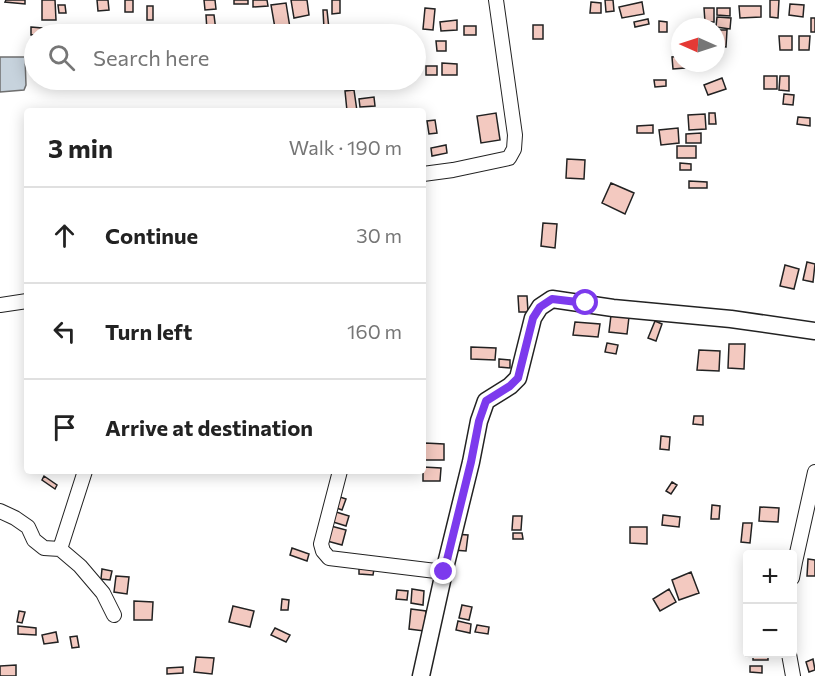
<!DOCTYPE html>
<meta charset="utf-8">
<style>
body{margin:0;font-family:Commissioner,sans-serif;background:#f6f6f6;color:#222}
.controls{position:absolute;right:18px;bottom:18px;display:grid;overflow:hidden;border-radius:6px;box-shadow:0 3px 15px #0003}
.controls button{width:54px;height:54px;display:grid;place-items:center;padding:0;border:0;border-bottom:2px solid #e0e0e0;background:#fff;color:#222;font:30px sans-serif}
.compass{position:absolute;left:671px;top:18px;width:54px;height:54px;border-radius:50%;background:#fff;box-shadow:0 3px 15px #0003;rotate:273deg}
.stop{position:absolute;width:18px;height:18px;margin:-14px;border:4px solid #7c3aed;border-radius:50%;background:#fff}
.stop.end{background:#7c3aed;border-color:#fff;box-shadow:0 2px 6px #0008}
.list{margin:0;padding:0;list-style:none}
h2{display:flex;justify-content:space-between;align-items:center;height:78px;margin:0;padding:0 24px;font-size:26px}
h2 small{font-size:20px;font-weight:400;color:#767676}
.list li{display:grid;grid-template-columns:39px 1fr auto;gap:18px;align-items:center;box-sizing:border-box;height:96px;padding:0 24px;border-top:2px solid #e0e0e0}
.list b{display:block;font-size:22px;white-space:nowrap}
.list em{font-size:20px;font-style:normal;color:#767676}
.icon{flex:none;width:33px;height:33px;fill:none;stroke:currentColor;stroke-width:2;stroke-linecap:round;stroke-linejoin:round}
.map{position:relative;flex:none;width:815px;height:676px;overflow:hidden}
.search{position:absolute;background:#fff;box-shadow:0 3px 15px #0003;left:24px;top:24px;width:402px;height:66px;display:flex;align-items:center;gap:15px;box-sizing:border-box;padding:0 21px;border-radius:33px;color:#767676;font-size:22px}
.panel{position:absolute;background:#fff;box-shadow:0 3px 15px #0003;left:24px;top:108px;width:402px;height:366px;border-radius:6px}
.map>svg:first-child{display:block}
.water{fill:#c7d3dd;stroke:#6f6f6f;stroke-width:1.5}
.building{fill:#f3c9c0;stroke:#222;stroke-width:1.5}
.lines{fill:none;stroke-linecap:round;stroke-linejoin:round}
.minor-casing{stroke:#222;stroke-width:16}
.major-casing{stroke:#222;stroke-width:19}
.minor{stroke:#fff;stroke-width:14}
.major{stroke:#fff;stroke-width:16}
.route{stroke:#7c3aed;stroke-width:8}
</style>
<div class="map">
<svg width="815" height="676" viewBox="0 0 815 676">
<rect width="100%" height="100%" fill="#fff"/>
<!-- water -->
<path class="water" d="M0,57H25L26,85L24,90L0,92Z"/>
<!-- building -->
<path class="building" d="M6,0H25V4L5,2Z
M42,0H55L56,20H42Z
M97,0H108L109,10L98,11Z
M125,0H133V12H125Z
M204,0H215L216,9L205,10Z
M234,0H248V4H234Z
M253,0H267L268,6L253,7Z
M291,0H307L309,15L294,18Z
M332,0H340V13L332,14Z
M605,0H613L614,11L606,12Z
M770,0H779L778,18L770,17Z
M591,2L601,3V13H590Z
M642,2L644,14L622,18L619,7Z
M286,3L291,34H276L271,5Z
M790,4L804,5L803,17L789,15Z
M58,5H65L66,13H59Z
M147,6H153V20H147Z
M739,6H761V17L740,18Z
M425,8L435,9L433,30L423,29Z
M704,8H714V22H705Z
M717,8H730V16L717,15Z
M323,10H327L329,29H324Z
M206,15H214L216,31H207Z
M717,17L731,18L730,29L716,27Z
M811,18H815V32H811Z
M648,19L649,24L635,27L634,22Z
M457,20V30L441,31L440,22Z
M659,21L667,22V32H659Z
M533,25H543V39H533Z
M464,26H476V35H464Z
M31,27L42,28L41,34L31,35Z
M153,28V34H139V29Z
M81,29L94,30V34H81Z
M716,30H727L726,47L716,46Z
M779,36H792V50H780Z
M799,36H810L809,50H799Z
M436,41H446V51H437Z
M680,56V63H685V68L673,69L672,57Z
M442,63L457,64V75H442Z
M426,66H437V75H426Z
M764,76H777V89H764Z
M780,76H789V91L779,90Z
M722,78L726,89L708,95L704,85Z
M654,80H666V86L655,87Z
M354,90L357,111H347L345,91Z
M784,94L794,95L793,105L783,104Z
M374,97L375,106L360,107L359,99Z
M496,113L500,140L481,143L477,116Z
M709,113H715L716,124H709Z
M705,114L706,129L689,130L688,115Z
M798,117L810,118V126L797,124Z
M435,120L437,133L429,134L427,121Z
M653,125V133H637V126Z
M678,128L679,143L661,145L659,130Z
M701,133V143H686V134Z
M446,145L447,153L432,156L431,148Z
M677,146H696V158H677Z
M567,159L585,160L584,179L566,178Z
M680,163L691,164V170H680Z
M689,181L707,182V188H689Z
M611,183L634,193L625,214L602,203Z
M543,223L557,224L555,248L541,246Z
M807,262L815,264L813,282L803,280Z
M785,265L799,269L794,289L780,286Z
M518,296H527L528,312H519Z
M611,315L629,317L627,334L609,332Z
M655,321L662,324L656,341L648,338Z
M575,322L600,324L598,337L573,335Z
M607,343L618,345L616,354L605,352Z
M729,344H745L744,369L728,368Z
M471,347L496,348L495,360L471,359Z
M699,350L720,351L719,371L697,370Z
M499,359L510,360V368L499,367Z
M694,416H703V425L693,424Z
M661,436L670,437L669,450L660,449Z
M425,443L444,444V460H425Z
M423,467L441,468L440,481H423Z
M44,476L57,485L55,489L42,480Z
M672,482L677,485L671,494L666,491Z
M337,496L346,499L342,510L334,507Z
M712,505L720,506L719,519H711Z
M760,507L779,508L778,522L759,521Z
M333,511L349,516L346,526L330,521Z
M663,515L680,517L679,527L662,525Z
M513,516H522L521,530H512Z
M743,523H752L750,543L741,542Z
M331,526L346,530L342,545L327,541Z
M630,527H647V544L630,543Z
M513,533H522L523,539H513Z
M454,534L468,535L466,551L453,550Z
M292,548L309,554L307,561L290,555Z
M808,559L815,560V576H807Z
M359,568L374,569L373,575L359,574Z
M102,569L112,571L110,580L101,579Z
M691,572L699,593L679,600L672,580Z
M116,576L129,577L127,594L114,592Z
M412,589L424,591L423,605L411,603Z
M669,589L676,602L660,611L653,599Z
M397,590L408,591L407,600L396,599Z
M282,599L289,600L288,610H281Z
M134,601L153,602L152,620H134Z
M462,605L472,607L469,620L459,618Z
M233,606L254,611L250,627L229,622Z
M411,609L426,611L424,631L409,629Z
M19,611L25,612L22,623L17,622Z
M458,621L471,624L470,633L456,630Z
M477,625L489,627L488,634L475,632Z
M18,626L36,628V635L18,634Z
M275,628L290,635L286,642L271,635Z
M56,632L58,642L44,644L42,635Z
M77,636L79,647L72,648L70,637Z
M753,654H768V660H753Z
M196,657L214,658L212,674L194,672Z
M813,659L815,670L809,672L806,662Z
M16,665V676H0V666Z
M750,666H762V673L750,672Z
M183,667V673L167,674V668Z"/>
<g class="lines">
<!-- minor casing -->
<g class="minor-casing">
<path id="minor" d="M423,174L453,170L509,158L514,149L515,135L496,0
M0,305L27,301
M340,471L321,544L323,551L329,558L444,572
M0,511L15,518L28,527L34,540L44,548L60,549L80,566L103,593L114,615
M60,549L85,471
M792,578L795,562L815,472
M789,654L793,676"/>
</g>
<!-- major casing -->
<g class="major-casing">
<path id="major" d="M421,676L444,572L471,462L479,421L486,401L510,386L518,378L533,318L540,307L552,299L613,308L731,319L815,331"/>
</g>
<!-- minor -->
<use href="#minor" class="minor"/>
<!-- major -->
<use href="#major" class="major"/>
</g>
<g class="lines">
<!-- route -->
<path class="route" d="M444,572L471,462L479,421L486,401L510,386L518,378L533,318L540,307L552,299L586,303"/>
</g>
</svg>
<div class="controls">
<button>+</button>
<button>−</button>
</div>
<svg class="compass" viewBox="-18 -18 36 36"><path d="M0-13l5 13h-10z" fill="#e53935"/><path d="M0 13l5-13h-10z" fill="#767676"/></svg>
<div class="stop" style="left:586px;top:303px"></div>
<div class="stop end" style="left:444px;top:572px"></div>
<div class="search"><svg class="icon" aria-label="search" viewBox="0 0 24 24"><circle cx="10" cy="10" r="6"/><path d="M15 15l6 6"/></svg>Search here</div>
<section class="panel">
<h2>3 min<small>Walk · 190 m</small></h2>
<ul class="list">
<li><svg class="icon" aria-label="ahead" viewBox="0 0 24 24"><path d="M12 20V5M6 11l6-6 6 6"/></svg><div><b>Continue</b></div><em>30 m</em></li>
<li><svg class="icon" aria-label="left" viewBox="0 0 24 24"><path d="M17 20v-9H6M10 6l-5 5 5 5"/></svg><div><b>Turn left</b></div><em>160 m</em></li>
<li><svg class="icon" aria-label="arrive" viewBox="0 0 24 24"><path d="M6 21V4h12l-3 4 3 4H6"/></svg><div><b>Arrive at destination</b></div></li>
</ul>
</section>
</div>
